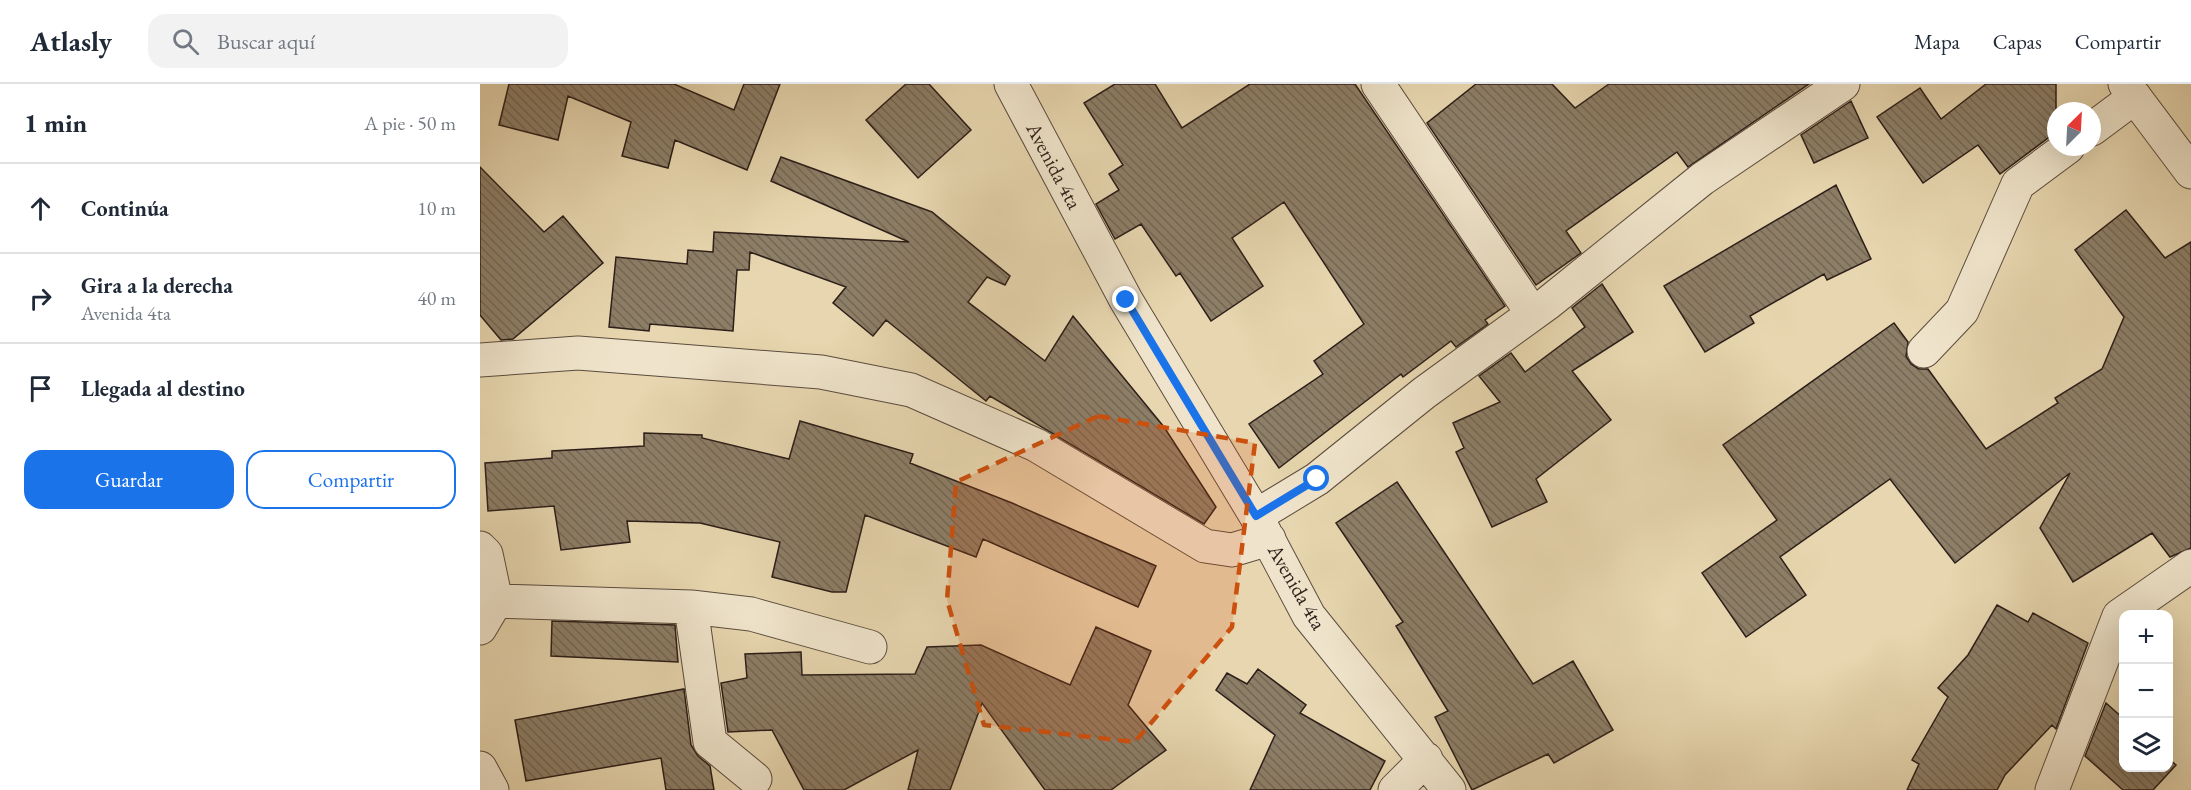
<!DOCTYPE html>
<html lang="es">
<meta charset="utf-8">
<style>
body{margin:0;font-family:"EB Garamond",serif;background:#f2f2f3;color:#1f2937}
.controls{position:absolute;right:18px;bottom:18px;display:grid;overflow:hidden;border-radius:12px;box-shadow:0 6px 24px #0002}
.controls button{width:54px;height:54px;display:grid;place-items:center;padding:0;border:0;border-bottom:2px solid #e0e1e3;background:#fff;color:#1f2937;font:30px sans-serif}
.compass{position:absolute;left:1567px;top:18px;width:54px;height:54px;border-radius:50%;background:#fff;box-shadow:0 6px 24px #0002;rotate:24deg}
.stop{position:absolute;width:18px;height:18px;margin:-14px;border:4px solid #1a73e8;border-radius:50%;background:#fff}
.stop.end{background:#1a73e8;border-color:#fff;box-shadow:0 2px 6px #0008}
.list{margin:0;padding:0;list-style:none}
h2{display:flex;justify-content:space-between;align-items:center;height:78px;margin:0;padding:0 24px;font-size:26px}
h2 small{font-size:20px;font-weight:400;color:#747a83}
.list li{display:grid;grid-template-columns:39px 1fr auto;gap:18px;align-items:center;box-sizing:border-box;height:90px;padding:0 24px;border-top:2px solid #e0e1e3}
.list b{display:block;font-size:22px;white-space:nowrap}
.list p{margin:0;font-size:20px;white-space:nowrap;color:#747a83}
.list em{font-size:20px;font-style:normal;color:#747a83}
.actions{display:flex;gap:12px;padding:18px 24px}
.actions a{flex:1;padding:14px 0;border:2px solid #1a73e8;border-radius:18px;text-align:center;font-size:21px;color:#1a73e8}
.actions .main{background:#1a73e8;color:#fff}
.icon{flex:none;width:33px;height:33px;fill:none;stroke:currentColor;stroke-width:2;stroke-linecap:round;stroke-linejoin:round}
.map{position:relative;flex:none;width:1711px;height:706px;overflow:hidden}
header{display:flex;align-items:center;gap:36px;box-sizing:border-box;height:84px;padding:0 30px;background:#fff;border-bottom:2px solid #e0e1e3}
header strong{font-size:28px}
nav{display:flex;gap:33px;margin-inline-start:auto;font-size:21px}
.search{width:420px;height:54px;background:#f2f2f3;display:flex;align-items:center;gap:15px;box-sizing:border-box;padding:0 21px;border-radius:18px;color:#747a83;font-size:22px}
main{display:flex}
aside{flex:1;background:#fff}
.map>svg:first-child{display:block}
.building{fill:url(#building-back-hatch);stroke:#2c1e19;stroke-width:1.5}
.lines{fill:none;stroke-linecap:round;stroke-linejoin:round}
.minor-casing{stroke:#5b4c3e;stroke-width:35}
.minor{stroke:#efe4cb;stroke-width:33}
.route{stroke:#1a73e8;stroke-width:8}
.marked{fill:#cc500e;fill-opacity:0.2;stroke:#cc500e;stroke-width:4.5;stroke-dasharray:12 8;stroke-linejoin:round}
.labels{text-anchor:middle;stroke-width:4.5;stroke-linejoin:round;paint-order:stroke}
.street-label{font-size:21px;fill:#2c1e19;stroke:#efe4cb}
</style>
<header>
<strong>Atlasly</strong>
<div class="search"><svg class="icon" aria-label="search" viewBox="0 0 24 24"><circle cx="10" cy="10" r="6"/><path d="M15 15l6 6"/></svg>Buscar aquí</div>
<nav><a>Mapa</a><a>Capas</a><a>Compartir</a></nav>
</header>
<main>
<aside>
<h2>1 min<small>A pie · 50 m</small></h2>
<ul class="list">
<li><svg class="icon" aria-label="ahead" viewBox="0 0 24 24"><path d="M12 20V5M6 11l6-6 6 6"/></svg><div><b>Continúa</b></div><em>10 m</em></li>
<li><svg class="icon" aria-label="right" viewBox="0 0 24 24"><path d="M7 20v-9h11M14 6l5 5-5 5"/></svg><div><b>Gira a la derecha</b><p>Avenida 4ta</p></div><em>40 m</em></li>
<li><svg class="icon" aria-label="arrive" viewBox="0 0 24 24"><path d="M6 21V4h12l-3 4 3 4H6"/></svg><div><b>Llegada al destino</b></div></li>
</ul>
<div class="actions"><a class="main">Guardar</a><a>Compartir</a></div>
</aside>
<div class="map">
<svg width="1711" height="706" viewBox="0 0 1711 706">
<defs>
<pattern id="building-back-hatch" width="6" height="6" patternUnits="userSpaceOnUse" patternTransform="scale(1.5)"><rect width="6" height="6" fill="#8d7e67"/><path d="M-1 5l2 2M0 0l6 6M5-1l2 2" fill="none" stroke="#736754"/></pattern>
</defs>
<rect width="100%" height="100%" fill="#e7d6af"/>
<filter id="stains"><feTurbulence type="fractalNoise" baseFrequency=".00333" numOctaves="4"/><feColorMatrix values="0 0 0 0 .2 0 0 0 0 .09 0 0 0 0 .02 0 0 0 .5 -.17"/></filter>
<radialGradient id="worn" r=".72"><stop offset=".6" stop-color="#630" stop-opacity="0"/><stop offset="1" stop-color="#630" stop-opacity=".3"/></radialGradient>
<!-- building -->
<path class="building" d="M29,0H194L254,26L264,0H300L267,86L195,56L188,84L142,72L151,38L88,12L78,56L19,41Z
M426,0H449L491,46L438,94L386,36Z
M635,0H675L702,44L770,0H875L1025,222L1005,236L1008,240L976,263L971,257L923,293L921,290L799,384L769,340L843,290L834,277L884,240L804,118L752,154L783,202L731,237L700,189L696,192L661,140L635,155L616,120L639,106L629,90L643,81L604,19Z
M996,0H1072L1095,24L1129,0H1329L1208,83L1197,68L1086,147L1101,169L1056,201L947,39Z
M1506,0H1576V48L1520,90L1498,61L1443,99L1397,33L1440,4L1461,35Z
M1371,17L1388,54L1334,79L1321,51Z
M301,73L452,128L530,192L525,201L507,193L488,218L565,277L593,232L684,343L736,423L724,440L510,312L506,317L406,236L393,252L353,219L366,203L270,168L269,186H257L253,247L170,240L169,247L129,243L136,173L207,180L208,166L233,168L234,148L429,158L291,97Z
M0,83L64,148L83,132L123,179L33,255L21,256L0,231Z
M1356,101L1391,175L1347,196L1344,190L1270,232L1274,239L1225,268L1184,202Z
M1646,126L1685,174L1711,158V464L1690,473L1672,449L1593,498L1560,444L1590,389L1475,479L1410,395L1300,473L1326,511L1266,553L1222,489L1297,436L1243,361L1414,239L1428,258L1426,272L1431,280L1439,285H1448L1506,365L1578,319L1575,314L1622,285L1644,233L1595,166Z
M1122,200L1153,248L1092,287L1131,336L1056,395L1067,418L1012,443L976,368L984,364L973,339L1020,318L999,292L1031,269L1045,288L1105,243L1092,224Z
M320,337L433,370L430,379L532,419L676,482L658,523L503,455L496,473L385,431L366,508H352L292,493L300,458L220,439L147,437L150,458L81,466L74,422L8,427L5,379L72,374V367L164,362V349L222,351V354L309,375Z
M917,398L1053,600L1093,577L1133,646L1074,679L1068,670L992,706L955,633L968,627L916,542L923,538L856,439Z
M1517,521L1548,538L1553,529L1608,559L1576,645L1572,641L1525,691L1517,706H1427L1439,680L1432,676L1468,613L1458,604L1488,571Z
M72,537L195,541L198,578L71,572Z
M616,543L671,567L648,621L686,666L631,706H565L502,619L470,706H428L438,666L364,706H324L292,646L248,648L241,599L267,594L265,570L321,568L322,591L435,590L447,563L501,561L590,601Z
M778,585L826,621L820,629L905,677L890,706H770L795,651L736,606L747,589L767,600Z
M204,605L211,661L218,672L230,682L234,706H186L181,674L46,697L35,636Z
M1626,619L1644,635V684H1689V675L1696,681L1673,706H1643L1605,672Z"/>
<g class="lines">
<!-- minor casing -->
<g class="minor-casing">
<path id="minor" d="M531,0L646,216L776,432L829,532L969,706
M898,0L1052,229
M1645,0L1711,88
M1612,45L1655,13
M1444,267L1482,227L1538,100L1588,63
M0,276L98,269L341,288L431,306L556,361L725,462L752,466L789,455
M776,432L837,395L944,309L1068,219L1222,95L1363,0
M0,464L6,470L16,517L211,523L271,530L390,563
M211,523L230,658L275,695
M0,544L16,517
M0,684L12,706
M915,706L946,675
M1572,706L1639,532L1711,482"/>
</g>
<!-- minor -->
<use href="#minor" class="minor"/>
</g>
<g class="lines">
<!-- route -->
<path class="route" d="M646,216L776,432L837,395"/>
</g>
<!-- marked area -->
<path class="marked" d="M618,332L775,359L752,543L655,658L504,641L467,516L476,398Z"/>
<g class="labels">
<!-- street labels -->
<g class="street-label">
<text transform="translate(574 82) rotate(62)" y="7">Avenida 4ta</text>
<text transform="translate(817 503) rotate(60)" y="7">Avenida 4ta</text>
</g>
</g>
<rect width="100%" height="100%" filter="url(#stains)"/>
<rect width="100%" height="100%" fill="url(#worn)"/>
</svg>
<div class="controls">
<button>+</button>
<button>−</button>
<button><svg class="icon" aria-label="layers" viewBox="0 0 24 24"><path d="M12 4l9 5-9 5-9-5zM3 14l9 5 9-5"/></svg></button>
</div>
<svg class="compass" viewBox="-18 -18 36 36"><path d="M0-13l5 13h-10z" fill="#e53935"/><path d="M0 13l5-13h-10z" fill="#747a83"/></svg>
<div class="stop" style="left:837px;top:395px"></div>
<div class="stop end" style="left:646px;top:216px"></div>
</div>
</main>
